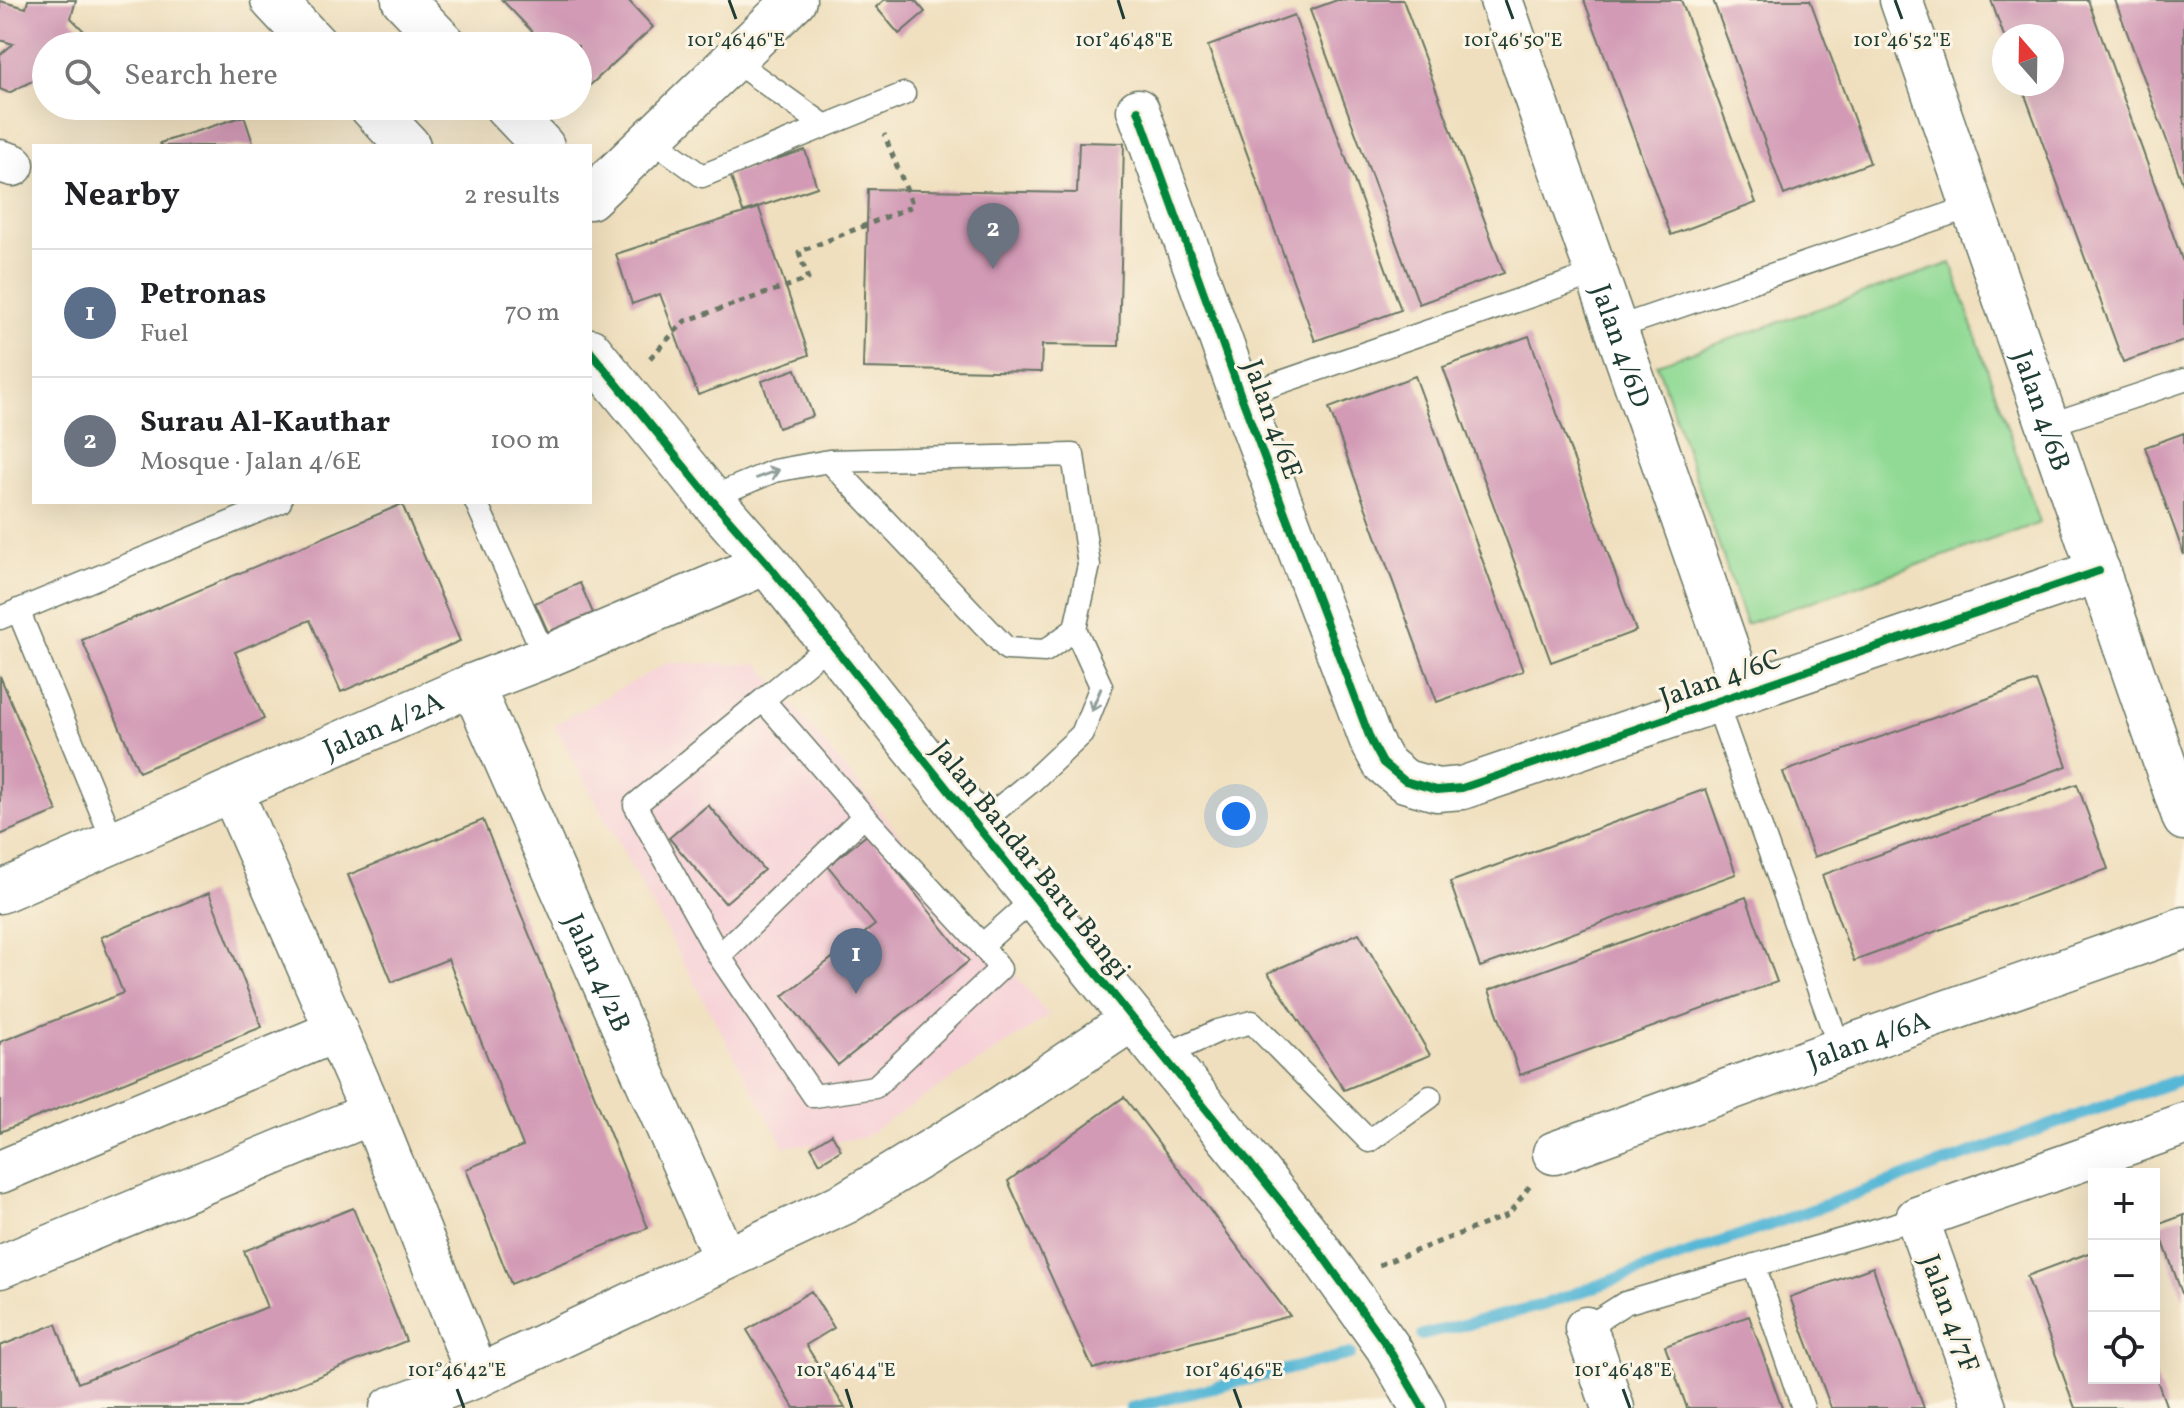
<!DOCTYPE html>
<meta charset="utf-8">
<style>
body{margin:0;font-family:Vollkorn,serif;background:#f6f6f6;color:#202124}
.controls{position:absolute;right:24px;bottom:24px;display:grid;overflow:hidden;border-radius:0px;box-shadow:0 8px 32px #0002}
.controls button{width:72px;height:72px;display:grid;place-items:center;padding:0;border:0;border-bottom:2px solid #e0e0e0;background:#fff;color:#202124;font:40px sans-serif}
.compass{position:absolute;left:1992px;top:24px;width:72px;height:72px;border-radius:50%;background:#fff;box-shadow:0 8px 32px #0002;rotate:340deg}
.you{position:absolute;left:1236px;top:816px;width:28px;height:28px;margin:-20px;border:6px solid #fff;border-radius:50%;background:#1a73e8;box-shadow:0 0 0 12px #1a73e833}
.badge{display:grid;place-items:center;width:52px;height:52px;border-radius:50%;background:#111827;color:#fff;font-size:26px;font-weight:700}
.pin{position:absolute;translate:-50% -66px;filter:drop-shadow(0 2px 4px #0008)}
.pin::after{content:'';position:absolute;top:42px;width:28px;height:24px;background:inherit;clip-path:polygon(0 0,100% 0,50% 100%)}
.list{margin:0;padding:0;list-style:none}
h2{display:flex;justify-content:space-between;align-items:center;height:104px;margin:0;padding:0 32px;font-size:34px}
h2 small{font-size:26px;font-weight:400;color:#757577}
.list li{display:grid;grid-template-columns:52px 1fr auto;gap:24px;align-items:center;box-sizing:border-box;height:128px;padding:0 32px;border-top:2px solid #e0e0e0}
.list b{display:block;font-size:30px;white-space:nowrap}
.list p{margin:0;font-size:26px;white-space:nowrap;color:#757577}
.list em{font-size:26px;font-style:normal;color:#757577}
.icon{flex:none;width:44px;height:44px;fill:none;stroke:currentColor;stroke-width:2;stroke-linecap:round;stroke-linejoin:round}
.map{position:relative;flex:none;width:2184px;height:1408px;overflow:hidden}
.search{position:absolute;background:#fff;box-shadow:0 8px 32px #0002;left:32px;top:32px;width:560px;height:88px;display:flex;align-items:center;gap:20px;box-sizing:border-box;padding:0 28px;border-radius:44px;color:#757577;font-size:30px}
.panel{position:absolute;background:#fff;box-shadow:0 8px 32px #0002;left:32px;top:144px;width:560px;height:360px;border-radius:0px}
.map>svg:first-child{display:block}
.built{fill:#f6cfd7}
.green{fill:#91da95;stroke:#588c64;stroke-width:2}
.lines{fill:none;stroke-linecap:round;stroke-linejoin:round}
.stream{stroke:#57b7d6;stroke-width:12}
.building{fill:#d29ab5}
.service-casing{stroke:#687664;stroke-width:25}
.minor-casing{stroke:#687664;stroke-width:45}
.tertiary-casing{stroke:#687664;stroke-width:47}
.path{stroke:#687664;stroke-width:5;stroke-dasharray:6 6;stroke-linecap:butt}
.service{stroke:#fff;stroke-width:22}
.minor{stroke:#fff;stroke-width:42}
.tertiary{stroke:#fff;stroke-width:44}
.cycleway-casing{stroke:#fcf5e5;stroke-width:13}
.cycleway{stroke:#00873e;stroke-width:8}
.oneway{stroke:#8f9e9a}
.ticks{fill:none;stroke:#1f3d34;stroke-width:3}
.labels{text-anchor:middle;stroke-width:6;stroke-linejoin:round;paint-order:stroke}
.street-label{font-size:28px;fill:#1f3d34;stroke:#fcf5e5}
.ticks-label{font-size:20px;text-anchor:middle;fill:#1f3d34;stroke:#fcf5e5;stroke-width:6;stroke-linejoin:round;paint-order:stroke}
</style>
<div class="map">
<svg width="2184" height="1408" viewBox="0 0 2184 1408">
<rect width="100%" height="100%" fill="#fcf5e5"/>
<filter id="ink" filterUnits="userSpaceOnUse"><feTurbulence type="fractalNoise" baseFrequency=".0125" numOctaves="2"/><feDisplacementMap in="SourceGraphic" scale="16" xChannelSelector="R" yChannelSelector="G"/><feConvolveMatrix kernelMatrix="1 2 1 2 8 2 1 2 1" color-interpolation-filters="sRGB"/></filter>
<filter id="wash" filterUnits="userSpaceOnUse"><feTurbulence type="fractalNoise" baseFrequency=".006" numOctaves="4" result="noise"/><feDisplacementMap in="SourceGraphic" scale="32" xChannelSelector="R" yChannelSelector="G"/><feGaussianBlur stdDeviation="1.8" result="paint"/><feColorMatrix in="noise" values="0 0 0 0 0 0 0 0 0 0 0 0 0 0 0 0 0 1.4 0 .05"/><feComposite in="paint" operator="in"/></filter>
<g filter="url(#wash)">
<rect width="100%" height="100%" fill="#efdfbe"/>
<!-- built -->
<path class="built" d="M667,663L759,664L1049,1016L862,1138L784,1147L554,725Z"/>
<!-- green -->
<path class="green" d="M1951,263L2040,523L1746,624L1657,364Z"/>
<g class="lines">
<!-- stream -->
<path class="stream" d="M1422,1335L1543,1305L2184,1078
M1131,1408L1350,1354"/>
</g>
<g id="blocks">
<!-- building -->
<path class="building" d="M28,0H76L71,18L89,36L86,46H46V74L9,93L0,89V55L13,44L0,40V1L26,8Z
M502,0H628L653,27L586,89L578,81V46H546Z
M884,0H915L925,12L899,34L876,7Z
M1337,0H1403L1504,273L1419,304L1310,10Z
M1584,0H1681L1756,203L1671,235Z
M1713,0H1810L1870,163L1784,195Z
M1991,0H2088L2184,265V341L2123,362L2021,84H2052V36H2004Z
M2115,0H2184V187L2128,35Z
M1294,15L1401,310L1315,341L1208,46Z
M68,106H94L90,115L71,112Z
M244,116L254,146H161L160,143Z
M1079,142L1124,143L1119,346L1042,345L1041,372L863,368L868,189L1077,193Z
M805,150L817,187L743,212L730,174Z
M759,208L809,355L698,395L660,294L632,304L616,254Z
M1529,336L1636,631L1551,662L1443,367Z
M796,369L813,416L778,428L762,381Z
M1415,376L1523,671L1437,702L1329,408Z
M2184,433V555L2145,447Z
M402,504L460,641L341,692L310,620L235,652L264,719L139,772L82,640Z
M580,583L593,613L548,632L535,603Z
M0,676L57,811L0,835Z
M2036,681L2067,766L1814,857L1783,772Z
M2077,784L2108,869L1854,961L1822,875Z
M1706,789L1736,874L1480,967L1450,882Z
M708,805L764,870L725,903L669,838Z
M483,820L648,1228L511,1284L466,1169L523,1146L448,959L392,982L348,875Z
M868,834L969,961L838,1065L783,996L875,925L828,866Z
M209,893L262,1027L0,1132V1042L123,993L101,937Z
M1746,897L1777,982L1520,1075L1489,990Z
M1359,933L1430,1055L1344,1090L1268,973Z
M1124,1097L1290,1316L1093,1369L1008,1181Z
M832,1134L841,1150L820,1163L811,1147Z
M353,1208L406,1341L240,1408H0V1346L56,1324L78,1383L267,1307L244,1251Z
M2184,1215V1299L2157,1225Z
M2094,1251V1378H2154V1372L2167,1408H2075L2027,1276Z
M1873,1267L1886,1305L1924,1408H1831L1818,1372L1790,1297Z
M811,1291L834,1328L806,1345L845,1408H794L747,1330Z
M1749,1316L1782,1408H1687L1665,1346Z"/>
</g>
</g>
<g filter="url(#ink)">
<use href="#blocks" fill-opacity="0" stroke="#687664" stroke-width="2"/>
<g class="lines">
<!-- service casing -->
<g class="service-casing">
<path id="service" d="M825,126L904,94
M651,139L702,176L825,126L733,60
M1616,328L1973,206
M1241,396L1597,273
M2048,425L2184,380
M710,498L774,471L829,461L1073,455L1089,565L1075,629L1045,651L1007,649L829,461
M476,502L545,657
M18,610L114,843
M0,618L280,502
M831,643L763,700L864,816L982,945L1035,898
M1716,702L1840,1049
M864,816L719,956L814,1096L875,1087L1000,969L982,945
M977,826L1032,781L1082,734L1101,686L1075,629
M719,956L635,805L763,700
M1163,1056L1218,1031L1252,1022L1369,1141L1430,1097
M1754,1265L1803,1408
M1586,1328L1625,1303L1917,1218"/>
</g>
<!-- minor casing -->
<g class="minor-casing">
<g id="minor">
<path d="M403,0L447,46"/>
<path id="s1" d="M1501,0L1743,692"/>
<path id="s2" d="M1901,0L2184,819"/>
<path d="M505,106L543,146"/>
<path d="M1138,110L1241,396L1371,741L1383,763L1405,781L1437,790L1462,788L2099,571"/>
<path d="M0,161L13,165"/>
<path d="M590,198L795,0"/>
<path id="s3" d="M472,685L725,1259"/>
<path d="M232,792L372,1113L478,1376L391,1408"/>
<path id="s4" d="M0,892L472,685L545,657L767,563"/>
<path id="s5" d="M1554,1153L1840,1049L2184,928"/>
<path d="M0,1172L336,1031"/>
<path d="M0,1267L372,1113"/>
<path d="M1586,1328L1613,1408"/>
<path d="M478,1376L845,1203L991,1114L1133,1019"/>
<path d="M1985,1408L1917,1218L2184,1124"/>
</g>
</g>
<!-- tertiary casing -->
<g class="tertiary-casing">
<path id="tertiary" d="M273,0L316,46
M371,106L408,146
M590,351L710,498L767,563L977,826L1304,1230L1387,1346L1423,1408"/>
</g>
<!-- path -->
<path class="path" d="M650,358L685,321L808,279L799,252L913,206L884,134
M1379,1265L1508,1215L1532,1183"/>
<!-- service -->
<use href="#service" class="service"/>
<!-- minor -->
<use href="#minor" class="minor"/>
<!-- tertiary -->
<use href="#tertiary" class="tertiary"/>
<!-- cycleway casing -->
<g class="cycleway-casing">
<path id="cycleway" d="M1138,110L1241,396L1371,741L1383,763L1405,781L1437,790L1462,788L2099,571
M590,351L710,498L767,563L977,826L1304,1230L1387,1346L1423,1408"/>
</g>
<!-- cycleway -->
<use href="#cycleway" class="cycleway"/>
</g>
<!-- one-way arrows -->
<defs><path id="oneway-shaft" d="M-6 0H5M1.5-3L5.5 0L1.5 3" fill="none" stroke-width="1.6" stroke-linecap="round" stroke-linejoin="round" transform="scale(2)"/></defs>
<g class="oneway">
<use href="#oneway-shaft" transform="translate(768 474) rotate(-20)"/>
<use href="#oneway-shaft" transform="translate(1096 700) rotate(113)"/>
</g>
</g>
<!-- ticks -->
<path class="ticks" d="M729,0L736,19M1118,0L1124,19M1506,0L1513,19M1895,0L1902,19M457,1389L464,1408M846,1389L852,1408M1234,1389L1241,1408M1623,1389L1630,1408"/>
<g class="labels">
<!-- street labels -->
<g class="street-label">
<text dy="10" stroke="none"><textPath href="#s1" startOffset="366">Jalan 4/6D</textPath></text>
<text dy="10" stroke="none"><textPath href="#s2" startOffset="434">Jalan 4/6B</textPath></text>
<text transform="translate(1274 419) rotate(70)" y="10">Jalan 4/6E</text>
<text transform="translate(1720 677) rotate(-19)" y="10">Jalan 4/6C</text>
<text dy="10" stroke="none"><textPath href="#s4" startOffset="418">Jalan 4/2A</textPath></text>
<text transform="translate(1032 859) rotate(51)" y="10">Jalan Bandar Baru Bangi</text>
<text dy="10" stroke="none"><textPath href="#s3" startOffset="314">Jalan 4/2B</textPath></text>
<text dy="10" stroke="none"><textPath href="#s5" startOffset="334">Jalan 4/6A</textPath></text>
<text transform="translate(1951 1313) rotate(70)" y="10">Jalan 4/7F</text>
</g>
</g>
<g class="ticks-label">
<text x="1513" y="46">101°46'50"E</text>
<text x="736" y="46">101°46'46"E</text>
<text x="1124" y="46">101°46'48"E</text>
<text x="1902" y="46">101°46'52"E</text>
<text x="457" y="1376">101°46'42"E</text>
<text x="846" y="1376">101°46'44"E</text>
<text x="1234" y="1376">101°46'46"E</text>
<text x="1623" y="1376">101°46'48"E</text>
</g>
</svg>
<div class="controls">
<button>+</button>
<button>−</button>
<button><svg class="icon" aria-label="locate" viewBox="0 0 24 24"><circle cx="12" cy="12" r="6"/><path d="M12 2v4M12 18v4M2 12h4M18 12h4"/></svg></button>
</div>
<svg class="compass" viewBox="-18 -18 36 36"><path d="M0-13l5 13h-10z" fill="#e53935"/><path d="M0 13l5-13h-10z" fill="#757577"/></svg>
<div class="you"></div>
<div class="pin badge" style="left:856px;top:994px;background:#5c6f8a">1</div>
<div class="pin badge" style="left:993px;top:269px;background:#6b7280">2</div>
<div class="search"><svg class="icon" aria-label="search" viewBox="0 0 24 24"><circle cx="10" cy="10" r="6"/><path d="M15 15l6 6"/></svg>Search here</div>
<section class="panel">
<h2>Nearby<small>2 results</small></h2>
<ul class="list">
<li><span class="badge" style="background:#5c6f8a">1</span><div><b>Petronas</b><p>Fuel</p></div><em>70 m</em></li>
<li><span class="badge" style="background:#6b7280">2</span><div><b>Surau Al-Kauthar</b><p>Mosque · Jalan 4/6E</p></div><em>100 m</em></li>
</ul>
</section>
</div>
